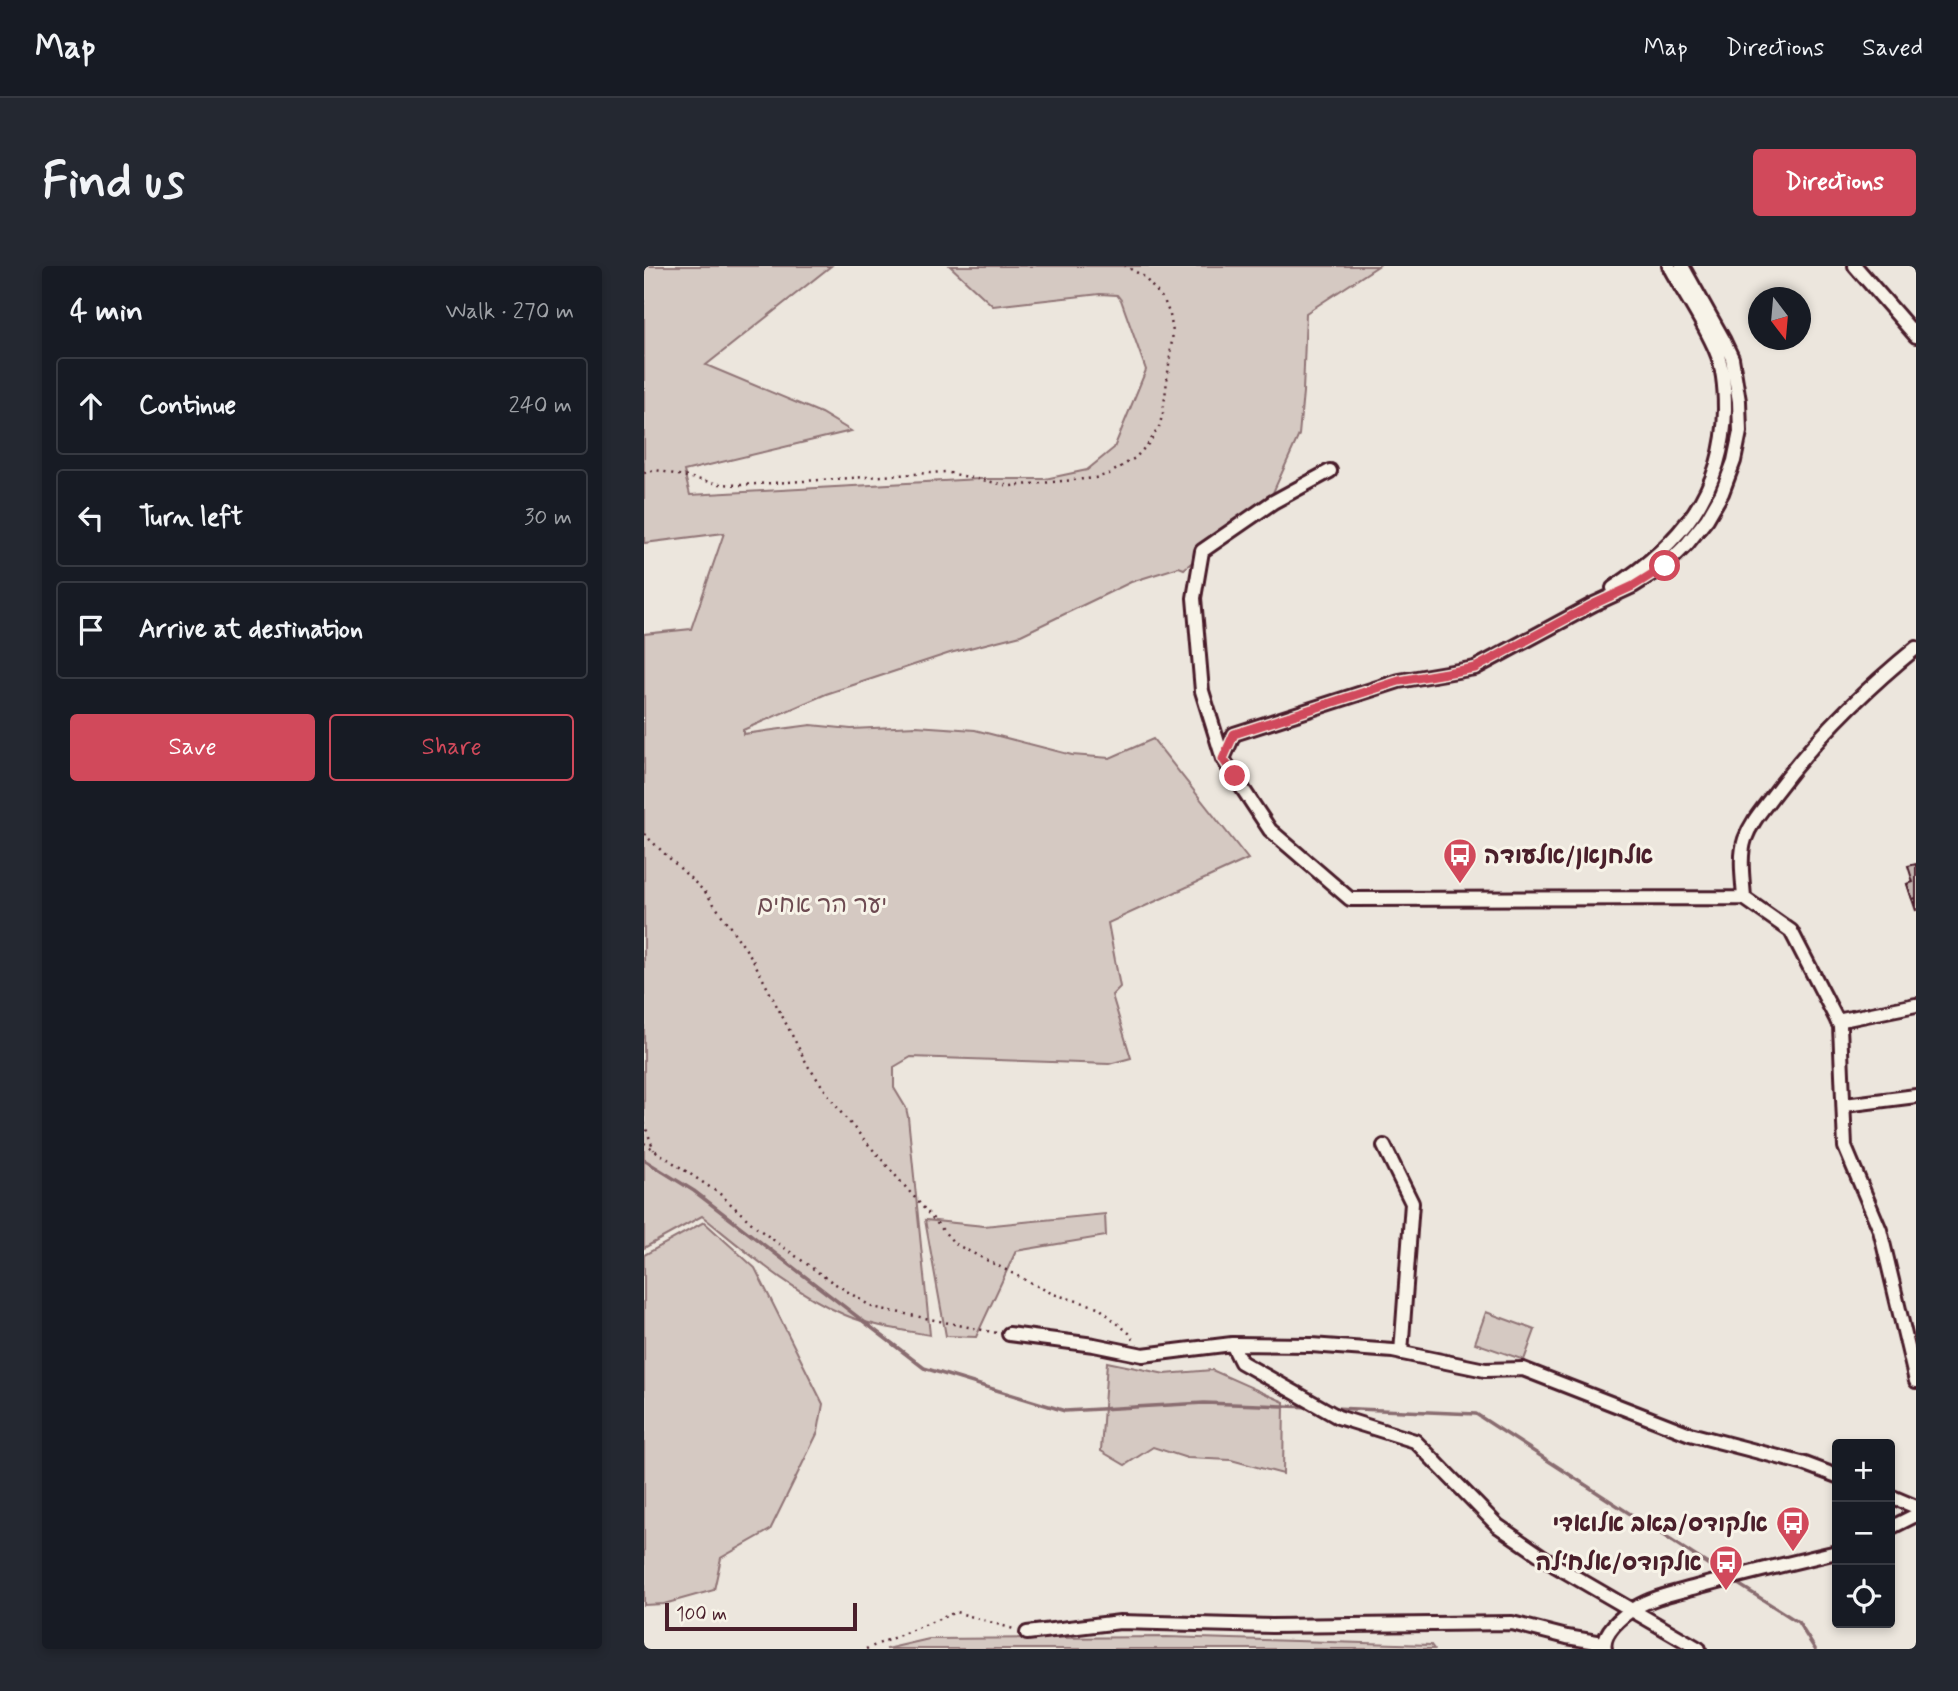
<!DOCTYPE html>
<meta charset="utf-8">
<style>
body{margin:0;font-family:Mynerve,"Playpen Sans Hebrew",sans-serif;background:#242831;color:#f1f3f6}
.controls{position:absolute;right:21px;bottom:21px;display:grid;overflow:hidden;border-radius:7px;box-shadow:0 4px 10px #0003}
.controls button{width:63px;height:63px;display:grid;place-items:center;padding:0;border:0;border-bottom:2px solid #363941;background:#171b24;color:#f1f3f6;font:35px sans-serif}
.compass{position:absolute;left:1104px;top:21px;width:63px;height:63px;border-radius:50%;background:#171b24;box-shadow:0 4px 10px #0003;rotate:164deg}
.scale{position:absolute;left:21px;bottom:18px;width:192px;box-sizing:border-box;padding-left:7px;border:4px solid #4a1f2b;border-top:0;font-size:19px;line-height:24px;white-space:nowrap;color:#4a1f2b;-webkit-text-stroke:5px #f7f3e8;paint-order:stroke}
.stop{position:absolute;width:21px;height:21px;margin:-16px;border:5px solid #d1495b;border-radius:50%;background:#fff}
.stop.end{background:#d1495b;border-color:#fff;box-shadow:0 2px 7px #0008}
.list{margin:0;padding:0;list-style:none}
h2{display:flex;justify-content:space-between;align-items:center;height:91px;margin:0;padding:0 28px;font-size:30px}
h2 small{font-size:23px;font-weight:400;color:#9ea1a6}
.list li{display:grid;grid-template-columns:46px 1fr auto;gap:21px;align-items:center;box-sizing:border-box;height:98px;margin:0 14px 14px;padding:0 14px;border:2px solid #363941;border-radius:7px}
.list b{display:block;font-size:26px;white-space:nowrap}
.list em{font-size:23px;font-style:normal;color:#9ea1a6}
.actions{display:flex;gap:14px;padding:21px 28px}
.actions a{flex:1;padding:16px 0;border:2px solid #d1495b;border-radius:7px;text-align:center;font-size:24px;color:#d1495b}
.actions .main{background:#d1495b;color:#fff}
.icon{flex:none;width:38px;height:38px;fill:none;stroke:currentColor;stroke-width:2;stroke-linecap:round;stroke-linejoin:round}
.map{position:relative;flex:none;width:1272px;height:1383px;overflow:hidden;border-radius:7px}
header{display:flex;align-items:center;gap:42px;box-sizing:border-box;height:98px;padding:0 35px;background:#171b24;border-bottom:2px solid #363941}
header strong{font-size:33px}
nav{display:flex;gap:38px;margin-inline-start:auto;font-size:24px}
.intro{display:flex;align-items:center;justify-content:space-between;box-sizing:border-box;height:168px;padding:0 42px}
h1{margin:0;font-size:49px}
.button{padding:18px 32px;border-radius:7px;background:#d1495b;color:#fff;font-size:24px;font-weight:700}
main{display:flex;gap:42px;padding:0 42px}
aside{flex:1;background:#171b24;border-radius:7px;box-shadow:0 4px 10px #0003}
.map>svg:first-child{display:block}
.green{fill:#d5c9c2;stroke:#907476;stroke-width:2}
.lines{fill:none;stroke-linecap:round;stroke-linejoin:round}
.stream{stroke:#896c6f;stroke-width:3.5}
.street-casing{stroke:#4a1f2b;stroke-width:18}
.path{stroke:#4a1f2b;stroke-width:2.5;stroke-dasharray:2 5;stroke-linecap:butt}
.street{stroke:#f7f3e8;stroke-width:12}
.wall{fill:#a99c97;stroke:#4a1f2b;stroke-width:2}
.building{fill:#c4b5b0;stroke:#4a1f2b;stroke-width:2}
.route{stroke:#d1495b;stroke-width:9}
.labels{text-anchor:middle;stroke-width:6;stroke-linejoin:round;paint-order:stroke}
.poi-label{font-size:24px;font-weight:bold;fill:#4a1f2b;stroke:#f7f3e8;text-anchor:end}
.park-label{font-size:24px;fill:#6d4a51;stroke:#f7f3e8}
</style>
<header>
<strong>Map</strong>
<nav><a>Map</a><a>Directions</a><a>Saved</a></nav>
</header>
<div class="intro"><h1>Find us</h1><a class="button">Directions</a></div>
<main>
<aside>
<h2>4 min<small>Walk · 270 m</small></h2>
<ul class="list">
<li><svg class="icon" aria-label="ahead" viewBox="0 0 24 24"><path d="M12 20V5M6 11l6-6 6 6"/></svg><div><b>Continue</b></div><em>240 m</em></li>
<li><svg class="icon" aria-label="left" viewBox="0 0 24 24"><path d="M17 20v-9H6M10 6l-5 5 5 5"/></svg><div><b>Turn left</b></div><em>30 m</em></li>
<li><svg class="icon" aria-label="arrive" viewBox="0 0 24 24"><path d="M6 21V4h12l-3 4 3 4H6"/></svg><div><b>Arrive at destination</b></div></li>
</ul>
<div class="actions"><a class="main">Save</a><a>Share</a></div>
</aside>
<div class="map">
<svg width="1272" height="1383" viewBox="0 0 1272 1383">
<rect width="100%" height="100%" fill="#ece6dd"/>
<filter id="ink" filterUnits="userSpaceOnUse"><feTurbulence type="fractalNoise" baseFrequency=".0143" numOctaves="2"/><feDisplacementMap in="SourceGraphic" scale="14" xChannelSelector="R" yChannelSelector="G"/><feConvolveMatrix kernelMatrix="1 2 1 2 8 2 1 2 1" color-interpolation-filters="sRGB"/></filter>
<g filter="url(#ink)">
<!-- green -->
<path class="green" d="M0,0H187L62,99L177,147L207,165L40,205L46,229L335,213H401L443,204L470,182L502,104L477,34L473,29L456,28L349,40L306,0H734L662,47L659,126L655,169L627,231L540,303L535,301L487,316L377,369L306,387L182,428L99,464V468L167,459L207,463L272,460L331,464L428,489L466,492L509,473L604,593L464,657L476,721L468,729L487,792L465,798L267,791L250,801V822L262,842L264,851L286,1069C258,1064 227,1060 201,1049C148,1026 103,986 58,950L0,982V368L47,363L80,267L0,277Z
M461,948L462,970L372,985L332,1071L302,1070L281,954L340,960Z
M60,956L111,1002L179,1138L174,1166L126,1264L77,1292L70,1324L20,1338L0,1339V989Z
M842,1046L891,1064L880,1094L831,1077Z
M463,1096L521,1108L568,1104L640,1136L639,1208L587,1194L543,1192L509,1181L481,1199L457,1185Z
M523,1371L787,1379L790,1383H242L285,1373Z"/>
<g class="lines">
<!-- stream -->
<path class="stream" d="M0,894L50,925L280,1102L421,1145L560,1137L668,1141
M689,1142L832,1148L1082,1310
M1091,1316L1154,1356L1171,1383"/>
<!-- street casing -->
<g class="street-casing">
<path id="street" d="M1038,0L1080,75L1088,92L1095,135L1096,166L1090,195L1078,227L1063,253L1043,278L1021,300L989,320L950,338L831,402L755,415L590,468L579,493L626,564L706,633L1100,632L1147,665L1196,760L1201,881L1236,964L1272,1115
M1211,0L1272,70
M969,322C1036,278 1080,226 1081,143C1081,124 1080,103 1072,85C1060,56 1040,28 1025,0
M579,493L558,425L550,332L558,285L629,236L686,205
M1100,632C1099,614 1095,591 1101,573C1107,556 1119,543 1130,528C1171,473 1219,425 1272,382
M1193,755L1272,739
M1201,839L1272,830
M740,880L768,937L757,1087
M365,1068L450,1079L499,1089L588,1078L667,1079L749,1085L841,1104L879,1103L1046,1168L1161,1198L1193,1210
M588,1078L597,1096L694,1151L771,1175L854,1260L912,1300L1055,1383
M1246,1230L1272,1241
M1246,1262L1272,1249
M383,1367L476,1356L628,1360L868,1357L923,1371L959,1377
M961,1383C957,1367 978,1350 991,1342C1009,1331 1031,1327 1052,1321C1099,1308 1146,1297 1193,1286"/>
</g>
<!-- path -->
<path class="path" d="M0,207L12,204L75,218L97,219L301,206L366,220L451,212L465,208L491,192L505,177L515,161L519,147L529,66L526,49L520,34L499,10L481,0
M0,568L62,627L108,692L164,800L198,848L311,978L409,1028L454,1041L485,1067L490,1075
M0,857L10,884
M0,877L76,928L113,962L182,1012L228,1041L353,1067
M222,1383L312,1346L373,1364"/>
<!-- street -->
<use href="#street" class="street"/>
</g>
<!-- wall -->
<path class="wall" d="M1272,598V645L1263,618L1269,616Z"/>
<!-- building -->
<path class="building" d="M1272,598V632L1268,633L1263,618L1269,616L1264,600Z"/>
</g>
<g class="lines" filter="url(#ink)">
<!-- route -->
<path class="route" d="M591,510L579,493L590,468L755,415L831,402L950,338L989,320L1021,300"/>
</g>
<!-- icons -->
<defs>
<g id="bus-pin" transform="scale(1.75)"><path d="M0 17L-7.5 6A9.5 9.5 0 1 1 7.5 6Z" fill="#d1495b" stroke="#f7f3e8"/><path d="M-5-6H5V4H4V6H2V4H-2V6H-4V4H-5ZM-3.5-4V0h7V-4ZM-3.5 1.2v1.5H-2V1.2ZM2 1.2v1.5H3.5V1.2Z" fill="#fff"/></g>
</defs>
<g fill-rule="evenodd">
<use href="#bus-pin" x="816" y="589"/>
<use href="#bus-pin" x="1149" y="1257"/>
<use href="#bus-pin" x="1082" y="1296"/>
</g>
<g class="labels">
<!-- poi labels -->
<g class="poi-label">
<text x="840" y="597" text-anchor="start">אלחנאן/אלעודה</text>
<text x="1124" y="1265">אלקודס/באב אלואדי</text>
<text x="1058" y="1304">אלקודס/אלח׳לה</text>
</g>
<!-- park labels -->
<g class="park-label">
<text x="178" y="646">יער הר אחים</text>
</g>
</g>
</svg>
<div class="controls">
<button>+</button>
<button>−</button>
<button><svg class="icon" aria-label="locate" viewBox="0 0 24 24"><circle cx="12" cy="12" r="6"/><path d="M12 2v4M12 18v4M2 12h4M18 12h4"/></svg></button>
</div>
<svg class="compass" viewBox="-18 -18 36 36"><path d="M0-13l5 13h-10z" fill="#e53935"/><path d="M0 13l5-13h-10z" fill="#9ea1a6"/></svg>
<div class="scale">100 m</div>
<div class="stop" style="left:1021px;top:300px"></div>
<div class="stop end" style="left:591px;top:510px"></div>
</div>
</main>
